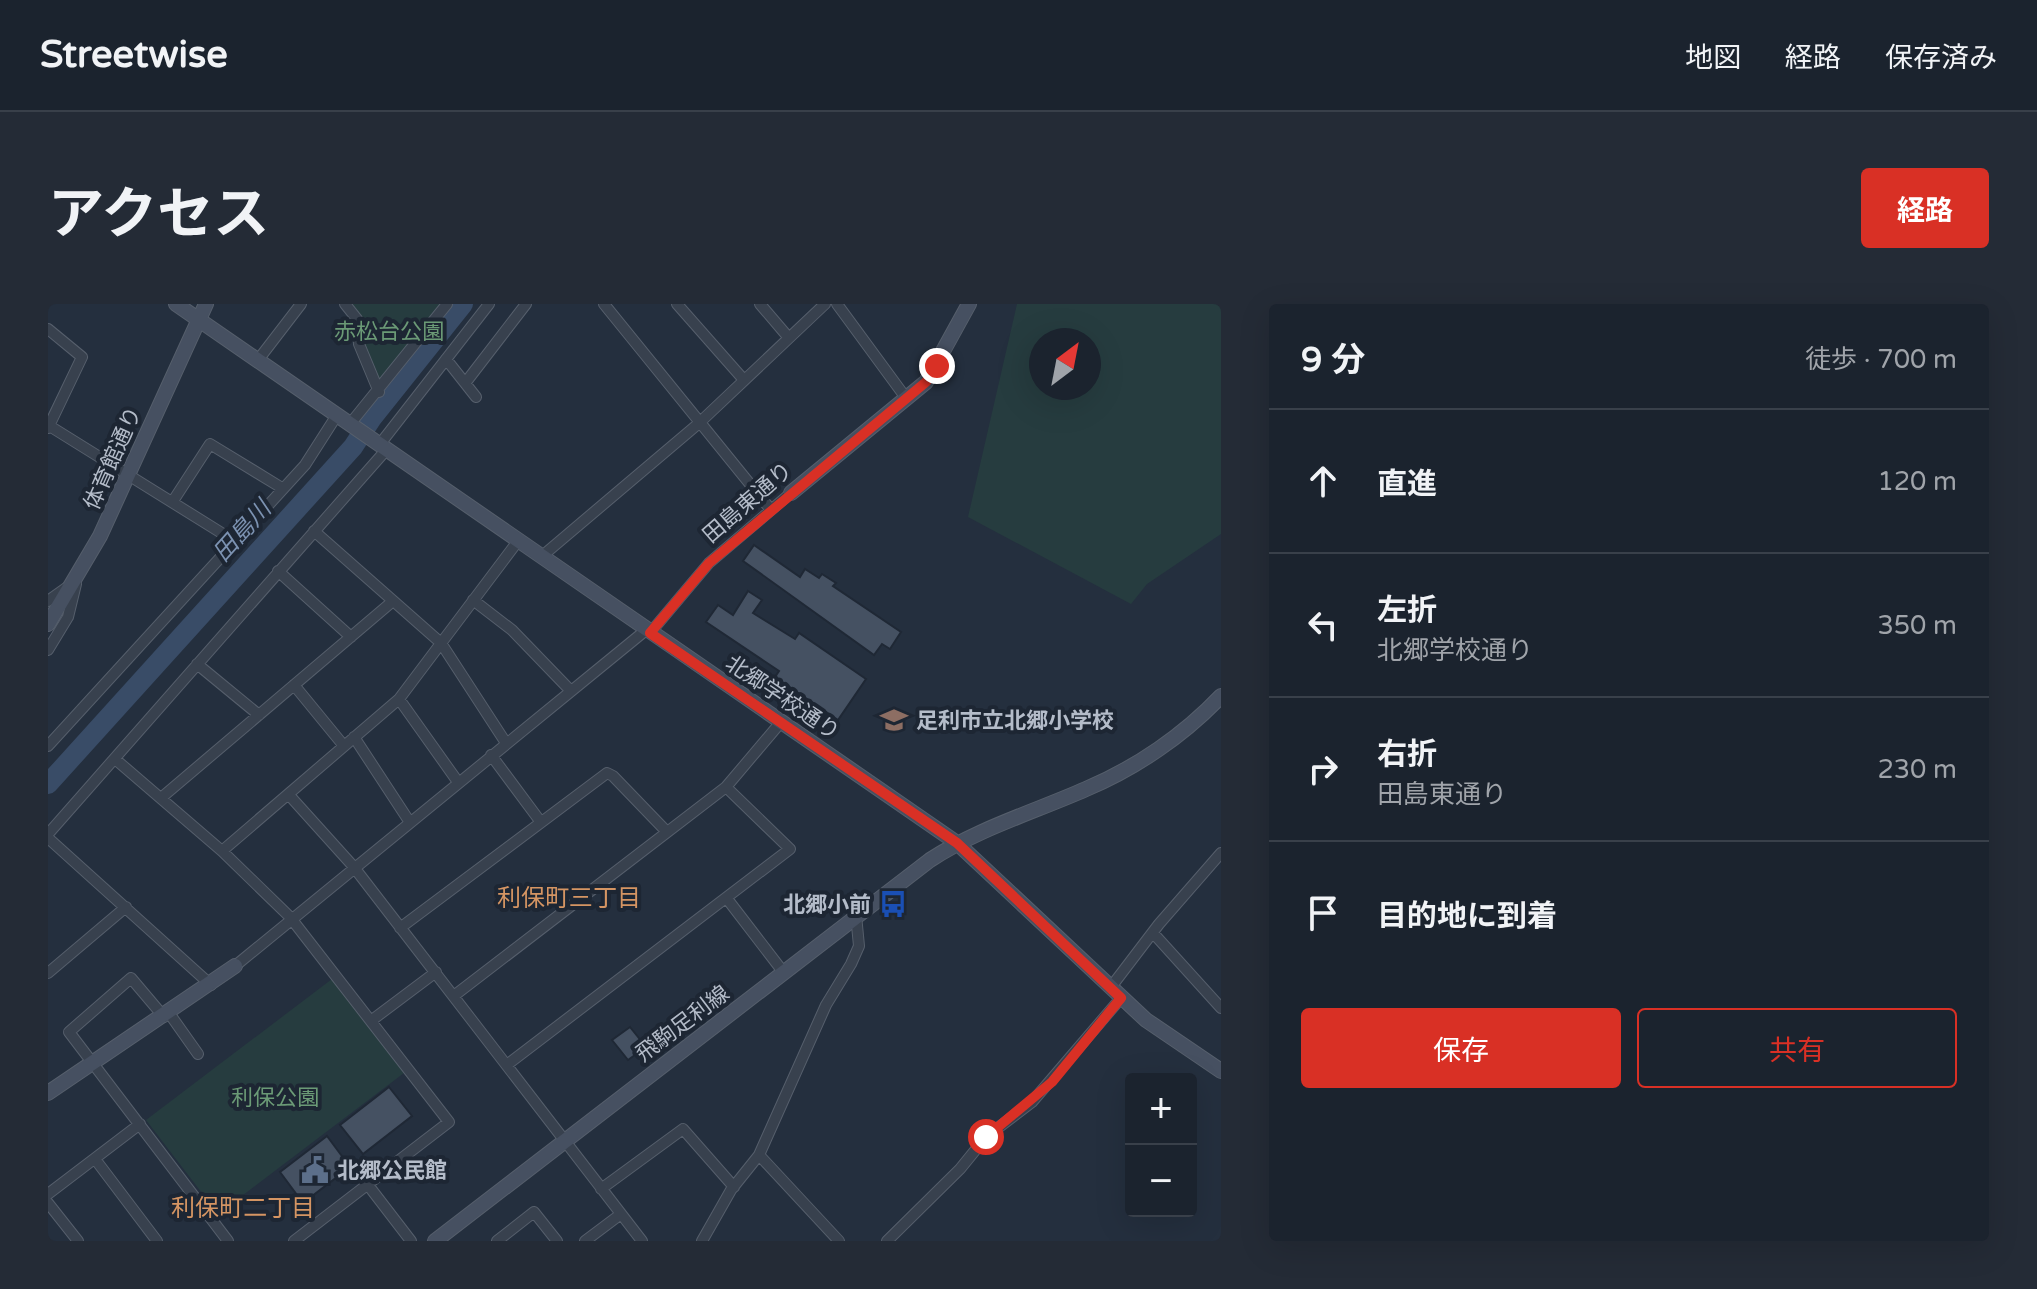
<!DOCTYPE html>
<html lang="ja">
<meta charset="utf-8">
<style>
body{margin:0;font-family:"Varela Round","Noto Sans JP",sans-serif;background:#242b36;color:#f1f3f6}
.controls{position:absolute;right:24px;bottom:24px;display:grid;overflow:hidden;border-radius:8px;box-shadow:0 8px 32px #0002}
.controls button{width:72px;height:72px;display:grid;place-items:center;padding:0;border:0;border-bottom:2px solid #39404a;background:#1b232e;color:#f1f3f6;font:40px sans-serif}
.compass{position:absolute;left:981px;top:24px;width:72px;height:72px;border-radius:50%;background:#1b232e;box-shadow:0 8px 32px #0002;rotate:32deg}
.stop{position:absolute;width:24px;height:24px;margin:-18px;border:6px solid #d93025;border-radius:50%;background:#fff}
.stop.end{background:#d93025;border-color:#fff;box-shadow:0 2px 8px #0008}
.list{margin:0;padding:0;list-style:none}
h2{display:flex;justify-content:space-between;align-items:center;height:104px;margin:0;padding:0 32px;font-size:34px}
h2 small{font-size:26px;font-weight:400;color:#a0a4aa}
.list li{display:grid;grid-template-columns:52px 1fr auto;gap:24px;align-items:center;box-sizing:border-box;height:144px;padding:0 32px;border-top:2px solid #39404a}
.list b{display:block;font-size:30px;white-space:nowrap}
.list p{margin:0;font-size:26px;white-space:nowrap;color:#a0a4aa}
.list em{font-size:26px;font-style:normal;color:#a0a4aa}
.actions{display:flex;gap:16px;padding:24px 32px}
.actions a{flex:1;padding:18px 0;border:2px solid #d93025;border-radius:8px;text-align:center;font-size:28px;color:#d93025}
.actions .main{background:#d93025;color:#fff}
.icon{flex:none;width:44px;height:44px;fill:none;stroke:currentColor;stroke-width:2;stroke-linecap:round;stroke-linejoin:round}
.map{position:relative;flex:none;width:1173px;height:937px;overflow:hidden;border-radius:8px}
header{display:flex;align-items:center;gap:48px;box-sizing:border-box;height:112px;padding:0 40px;background:#1b232e;border-bottom:2px solid #39404a}
header strong{font-size:38px}
nav{display:flex;gap:44px;margin-inline-start:auto;font-size:28px}
.intro{display:flex;align-items:center;justify-content:space-between;box-sizing:border-box;height:192px;padding:0 48px}
h1{margin:0;font-size:56px}
.button{padding:20px 36px;border-radius:8px;background:#d93025;color:#fff;font-size:28px;font-weight:700}
main{display:flex;gap:48px;padding:0 48px}
aside{flex:1;background:#1b232e;border-radius:8px;box-shadow:0 8px 32px #0002}
.map>svg:first-child{display:block}
.green{fill:#263c3f;fill-rule:evenodd}
.lines{fill:none;stroke-linecap:round;stroke-linejoin:round}
.river{stroke:#394c67;stroke-width:20}
.building{fill:#455162;stroke:#1f2835;stroke-width:2}
.street-casing{stroke:#565f6c;stroke-width:12}
.secondary-casing{stroke:#565f6c;stroke-width:16}
.street{stroke:#38414e;stroke-width:10}
.secondary{stroke:#465061;stroke-width:14}
.route{stroke:#d93025;stroke-width:10}
.labels{text-anchor:middle;stroke-width:8;stroke-linejoin:round;paint-order:stroke}
.park-label{font-size:22px;fill:#6b9a76;stroke:#1d2633}
.street-label{font-size:22px;fill:#b4bcc9;stroke:#1d2633}
.poi-label{font-size:22px;font-weight:bold;fill:#b4bcc9;stroke:#1d2633;text-anchor:start}
.water-label{font-size:24px;font-style:italic;fill:#7c92b1;stroke:#1d2633}
.neighbourhood-label{font-size:24px;fill:#d59563;stroke:#1d2633}
</style>
<header>
<strong>Streetwise</strong>
<nav><a>地図</a><a>経路</a><a>保存済み</a></nav>
</header>
<div class="intro"><h1>アクセス</h1><a class="button">経路</a></div>
<main>
<div class="map">
<svg width="1173" height="937" viewBox="0 0 1173 937">
<rect width="100%" height="100%" fill="#242f3e"/>
<!-- green -->
<path class="green" d="M303,0H393L332,79L315,37V17Z
M969,0H1173V230L1099,280L1083,300L920,213ZM1041,36V84H993V36Z
M284,675L356,769L170,910L98,816Z"/>
<g class="lines">
<!-- river -->
<path class="river" d="M0,480L305,143L324,114L415,0"/>
</g>
<!-- building -->
<path class="building" d="M706,241L752,273L757,265L771,274L774,270L788,279L785,282L853,328L842,345L834,340L826,351L695,257Z
M700,287L714,296L705,309L747,335L751,329L818,375L790,416L727,373L731,367L658,318L670,301L685,311Z
M582,723L598,743L580,756L564,736Z
M341,783L364,812L315,850L292,821Z
M279,832L302,863L255,899L232,868Z"/>
<g class="lines">
<!-- street casing -->
<g class="street-casing">
<path id="street" d="M297,0L309,15L311,40L331,88
M556,0L723,206
M629,0L696,76
M712,0L741,34
M789,0L858,94
M0,25L34,53L0,124
M398,55L428,93
M210,56L253,0
M418,78L478,0
M302,120L399,0
M0,121L188,238
M332,140L441,0
M125,197L162,140L234,184
M266,227L393,339L458,439
M493,253L650,120L777,0
M230,267L303,333
M425,296L464,326L522,386
M0,297L18,284
M602,329L661,259L743,189
M0,346L20,313L28,280
M149,360L211,411
M246,381L296,442
M351,395L410,478
M306,433L361,517
M0,442L257,161L289,111
M443,451L492,517
M67,455L174,547L242,613L401,818L246,937
M241,491L305,562L594,937
M113,494L345,297
M0,530L339,145
M0,534L163,681
M174,547L351,395L470,237
M680,596L736,669
M352,624L559,469L565,472L619,528
M1106,630L1173,704
M187,662L598,326
M0,669L78,603
M1063,683L1111,620L1173,549
M407,691L678,483L733,418
M121,709L150,750
M116,713L83,674L21,728L180,937
M324,716L388,668
M460,760L742,545L678,483
M711,851L791,937
M47,855L109,937
M320,881L363,937
M553,885L635,825L686,883
M0,890L92,820
M0,899L30,937
M449,937L486,908L509,937
M537,937L573,910
M654,937L683,886L711,851L778,701L803,660L811,642L808,611
M839,937L912,865L938,833L984,798L1073,694"/>
</g>
<!-- secondary casing -->
<g class="secondary-casing">
<path id="secondary" d="M128,0L909,539L1098,716L1173,767
M743,189L878,78L921,0
M0,320L52,232L158,0
M0,789L187,662
M387,937L882,556C929,525 986,508 1038,485C1088,464 1136,431 1173,392"/>
</g>
<!-- street -->
<use href="#street" class="street"/>
<!-- secondary -->
<use href="#secondary" class="secondary"/>
</g>
<g class="lines">
<!-- route -->
<path class="route" d="M889,62L878,78L661,259L602,329L909,539L1073,694L1004,778L938,833"/>
</g>
<!-- icons -->
<defs>
<g id="school-bare" transform="scale(2.16)"><path d="M0-5L7-2L0 1L-7-2ZM-4 1L0 2.5L4 1V4Q0 6-4 4Z" fill="#8d6e63" stroke="#1d2633" stroke-width="2.5" paint-order="stroke"/></g>
<g id="bus-bare" transform="scale(2.16)"><path d="M-5-6H5V4H4V6H2V4H-2V6H-4V4H-5ZM-3.5-4V0h7V-4ZM-3.5 1.2v1.5H-2V1.2ZM2 1.2v1.5H3.5V1.2Z" fill="#1a4fb4" stroke="#1d2633" stroke-width="2.5" paint-order="stroke"/></g>
<g id="civic-bare" transform="scale(2.16)"><path d="M-.6-6.5H3V-4.5H.6V-3L4-1V1h2V6H-6V1h2V-1L-.6-3ZM-1.2 2.5V6h2.4V2.5Z" fill="#5c6f8a" stroke="#1d2633" stroke-width="2.5" paint-order="stroke"/></g>
</defs>
<g fill-rule="evenodd">
<use href="#school-bare" x="846" y="416"/>
<use href="#bus-bare" x="845" y="600"/>
<use href="#civic-bare" x="267" y="866"/>
</g>
<g class="labels">
<!-- park labels -->
<g class="park-label">
<text x="341" y="35">赤松台公園</text>
<text x="227" y="801">利保公園</text>
</g>
<!-- street labels -->
<g class="street-label">
<text transform="translate(64 154) rotate(-66)" y="8">体育館通り</text>
<text transform="translate(699 198) rotate(-41)" y="8">田島東通り</text>
<text transform="translate(735 393) rotate(34)" y="8">北郷学校通り</text>
<text transform="translate(634 719) rotate(-37)" y="8">飛駒足利線</text>
</g>
<!-- poi labels -->
<g class="poi-label">
<text x="868" y="424">足利市立北郷小学校</text>
<text x="823" y="608" text-anchor="end">北郷小前</text>
<text x="289" y="874">北郷公民館</text>
</g>
<!-- water labels -->
<g class="water-label">
<text transform="translate(194 227) rotate(-48)" y="8">田島川</text>
</g>
<!-- neighbourhood labels -->
<g class="neighbourhood-label">
<text x="521" y="602">利保町三丁目</text>
<text x="195" y="912">利保町二丁目</text>
</g>
</g>
</svg>
<div class="controls">
<button>+</button>
<button>−</button>
</div>
<svg class="compass" viewBox="-18 -18 36 36"><path d="M0-13l5 13h-10z" fill="#e53935"/><path d="M0 13l5-13h-10z" fill="#a0a4aa"/></svg>
<div class="stop" style="left:938px;top:833px"></div>
<div class="stop end" style="left:889px;top:62px"></div>
</div>
<aside>
<h2>9 分<small>徒歩 · 700 m</small></h2>
<ul class="list">
<li><svg class="icon" aria-label="ahead" viewBox="0 0 24 24"><path d="M12 20V5M6 11l6-6 6 6"/></svg><div><b>直進</b></div><em>120 m</em></li>
<li><svg class="icon" aria-label="left" viewBox="0 0 24 24"><path d="M17 20v-9H6M10 6l-5 5 5 5"/></svg><div><b>左折</b><p>北郷学校通り</p></div><em>350 m</em></li>
<li><svg class="icon" aria-label="right" viewBox="0 0 24 24"><path d="M7 20v-9h11M14 6l5 5-5 5"/></svg><div><b>右折</b><p>田島東通り</p></div><em>230 m</em></li>
<li><svg class="icon" aria-label="arrive" viewBox="0 0 24 24"><path d="M6 21V4h12l-3 4 3 4H6"/></svg><div><b>目的地に到着</b></div></li>
</ul>
<div class="actions"><a class="main">保存</a><a>共有</a></div>
</aside>
</main>
